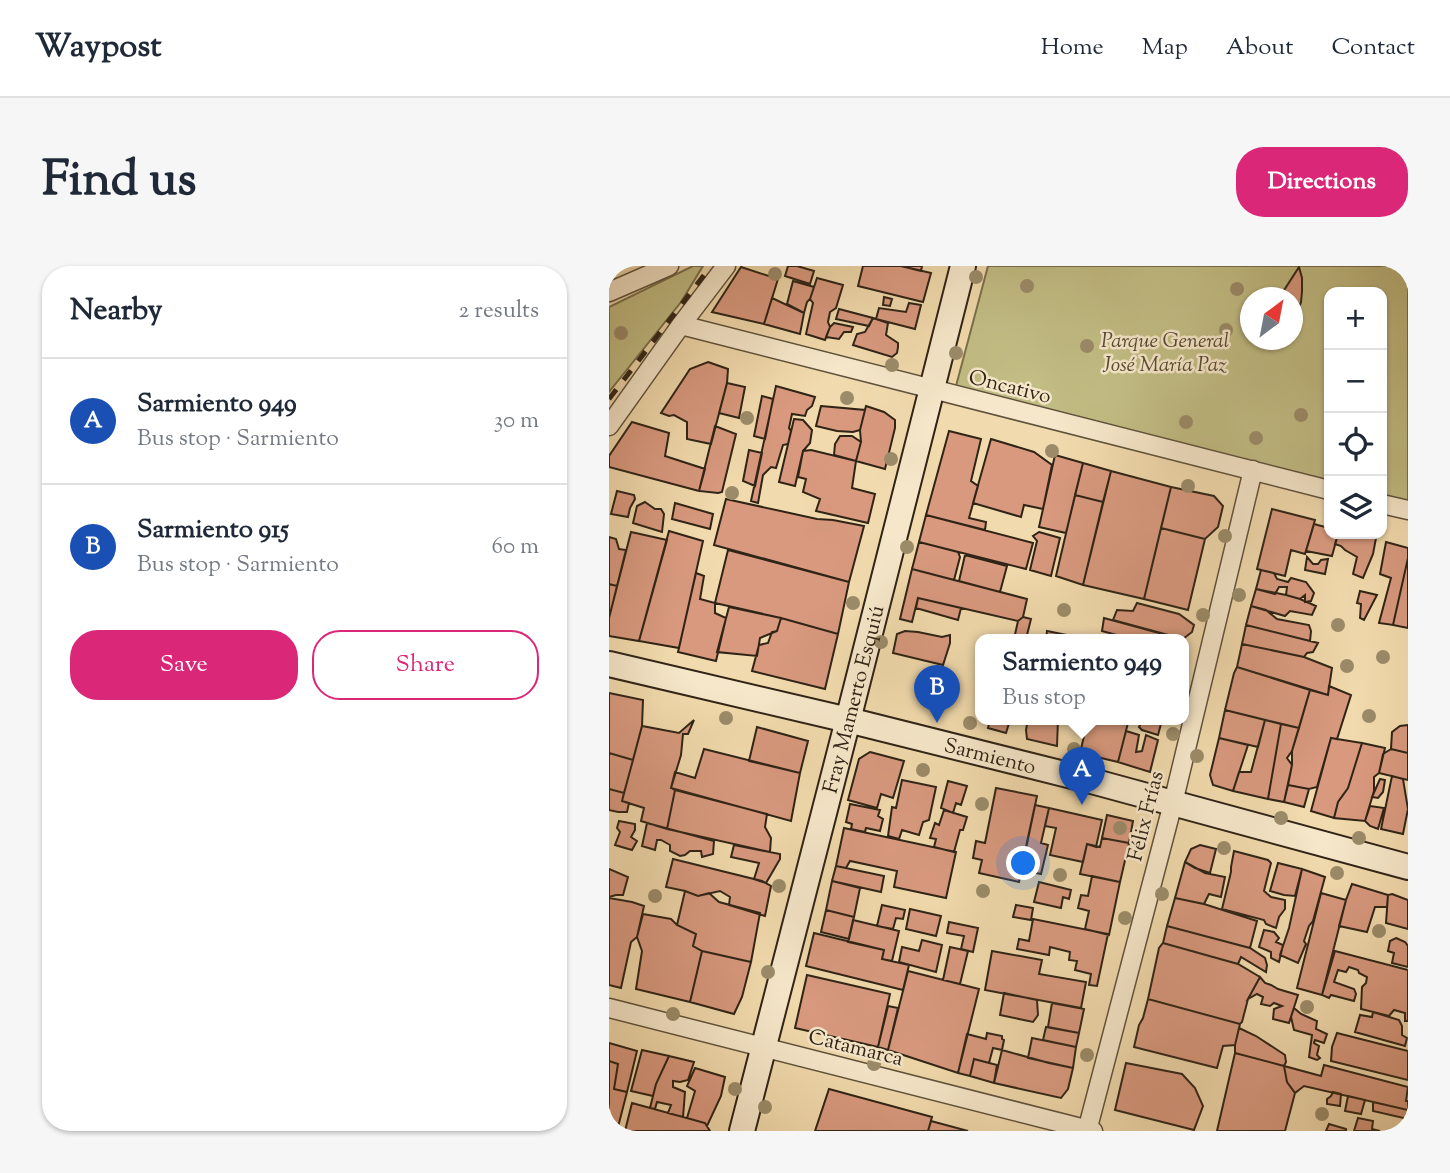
<!DOCTYPE html>
<meta charset="utf-8">
<style>
body{margin:0;font-family:"Sorts Mill Goudy",serif;background:#f6f6f7;color:#1f2937}
.controls{position:absolute;right:21px;top:21px;display:grid;overflow:hidden;border-radius:14px;box-shadow:0 2px 5px #0004}
.controls button{width:63px;height:63px;display:grid;place-items:center;padding:0;border:0;border-bottom:2px solid #e0e1e3;background:#fff;color:#1f2937;font:35px sans-serif}
.compass{position:absolute;left:631px;top:21px;width:63px;height:63px;border-radius:50%;background:#fff;box-shadow:0 2px 5px #0004;rotate:32deg}
.you{position:absolute;left:415px;top:598px;width:24px;height:24px;margin:-18px;border:5px solid #fff;border-radius:50%;background:#1a73e8;box-shadow:0 0 0 10px #1a73e833}
.badge{display:grid;place-items:center;width:46px;height:46px;border-radius:50%;background:#db2777;color:#fff;font-size:23px;font-weight:700}
.pin{position:absolute;translate:-50% -58px;filter:drop-shadow(0 2px 4px #0008)}
.pin::after{content:'';position:absolute;top:37px;width:24px;height:21px;background:inherit;clip-path:polygon(0 0,100% 0,50% 100%)}
.popup{position:absolute;left:366px;top:368px;width:214px;height:91px;box-sizing:border-box;display:grid;place-content:center;border-radius:14px;background:#fff;filter:drop-shadow(0 2px 5px #0005);font-size:23px;white-space:nowrap;color:#747a83}
.popup b{font-size:26px;color:#1f2937}
.popup::after{content:'';position:absolute;left:50%;top:100%;margin-left:-14px;border:14px solid transparent;border-top-color:#fff}
.list{margin:0;padding:0;list-style:none}
h2{display:flex;justify-content:space-between;align-items:center;height:91px;margin:0;padding:0 28px;font-size:30px}
h2 small{font-size:23px;font-weight:400;color:#747a83}
.list li{display:grid;grid-template-columns:46px 1fr auto;gap:21px;align-items:center;box-sizing:border-box;height:126px;padding:0 28px;border-top:2px solid #e0e1e3}
.list b{display:block;font-size:26px;white-space:nowrap}
.list p{margin:0;font-size:23px;white-space:nowrap;color:#747a83}
.list em{font-size:23px;font-style:normal;color:#747a83}
.actions{display:flex;gap:14px;padding:21px 28px}
.actions a{flex:1;padding:16px 0;border:2px solid #db2777;border-radius:28px;text-align:center;font-size:24px;color:#db2777}
.actions .main{background:#db2777;color:#fff}
.icon{flex:none;width:38px;height:38px;fill:none;stroke:currentColor;stroke-width:2;stroke-linecap:round;stroke-linejoin:round}
.map{position:relative;flex:none;width:799px;height:865px;overflow:hidden;border-radius:28px}
header{display:flex;align-items:center;gap:42px;box-sizing:border-box;height:98px;padding:0 35px;background:#fff;border-bottom:2px solid #e0e1e3}
header strong{font-size:33px}
nav{display:flex;gap:38px;margin-inline-start:auto;font-size:24px}
.intro{display:flex;align-items:center;justify-content:space-between;box-sizing:border-box;height:168px;padding:0 42px}
h1{margin:0;font-size:49px}
.button{padding:18px 32px;border-radius:28px;background:#db2777;color:#fff;font-size:24px;font-weight:700}
main{display:flex;gap:42px;padding:0 42px}
aside{flex:1;background:#fff;border-radius:28px;box-shadow:0 2px 5px #0004}
.map>svg:first-child{display:block}
.green{fill:#c2bd84;stroke:#79704d;stroke-width:2;fill-rule:evenodd}
.building{fill:#d8997e;stroke:#302416;stroke-width:2}
.lines{fill:none;stroke-linecap:round;stroke-linejoin:round}
.street-casing{stroke:#60523c;stroke-width:21}
.secondary-casing{stroke:#302416;stroke-width:28}
.street{stroke:#f6e7ca;stroke-width:18}
.secondary{stroke:#f6e7ca;stroke-width:24}
.rail{stroke:#302416;stroke-width:5;stroke-dasharray:12 12;stroke-linecap:butt}
.tree{fill:#9b8b69}
.labels{text-anchor:middle;stroke-width:5;stroke-linejoin:round;paint-order:stroke}
.park-label{font-size:21px;font-style:italic;fill:#544a32;stroke:#f6e7ca}
.street-label{font-size:21px;fill:#302416;stroke:#f6e7ca}
</style>
<header>
<strong>Waypost</strong>
<nav><a>Home</a><a>Map</a><a>About</a><a>Contact</a></nav>
</header>
<div class="intro"><h1>Find us</h1><a class="button">Directions</a></div>
<main>
<aside>
<h2>Nearby<small>2 results</small></h2>
<ul class="list">
<li><span class="badge" style="background:#1a4fb4">A</span><div><b>Sarmiento 949</b><p>Bus stop · Sarmiento</p></div><em>30 m</em></li>
<li><span class="badge" style="background:#1a4fb4">B</span><div><b>Sarmiento 915</b><p>Bus stop · Sarmiento</p></div><em>60 m</em></li>
</ul>
<div class="actions"><a class="main">Save</a><a>Share</a></div>
</aside>
<div class="map">
<svg width="799" height="865" viewBox="0 0 799 865">
<rect width="100%" height="100%" fill="#f1daad"/>
<filter id="stains"><feTurbulence type="fractalNoise" baseFrequency=".00286" numOctaves="4"/><feColorMatrix values="0 0 0 0 .2 0 0 0 0 .09 0 0 0 0 .02 0 0 0 .5 -.17"/></filter>
<radialGradient id="worn" r=".72"><stop offset=".6" stop-color="#630" stop-opacity="0"/><stop offset="1" stop-color="#630" stop-opacity=".3"/></radialGradient>
<!-- green -->
<path class="green" d="M84,0H94L72,36L0,126V41Z
M379,0H799V237L773,230V26H720V217L347,120ZM642,32H684V74H642Z"/>
<!-- building -->
<path class="building" d="M179,0H188L205,5L201,18L176,10Z
M254,0H292L322,7L314,36L249,20Z
M292,0H313L312,5Z
M132,1L169,13L155,58L103,46Z
M690,1L693,12V25L692,36L688,47L684,43V32H670Z
M208,12L234,19L227,42L221,46L219,56L221,61L216,74L197,68L204,37L201,33Z
M184,15L205,21L201,33L198,36L195,47L178,38Z
M275,31L283,33L281,40L274,39Z
M163,32L195,47L191,68L155,58Z
M300,37L312,39L306,63L267,53L270,42L297,46Z
M230,43L264,52L260,60L227,53Z
M264,52L279,57L277,69L289,77V81L288,87L283,91L244,79L248,68L256,66Z
M225,57L244,61L242,66H235L230,73L217,71L221,61Z
M99,96L119,103L118,117L102,178L78,173V156L65,149L60,150L52,147L81,103Z
M118,117L136,121L130,152L110,147Z
M167,120L206,131L203,140L198,144L196,150L183,148L180,162L182,165L179,178L174,179L167,202L162,201L154,209L149,237L142,235Z
M153,130L164,133L156,173L145,170Z
M212,140L256,144L251,164L244,166L228,165L207,160Z
M257,140L275,146L286,154V162L276,203L247,195L252,176L251,164Z
M185,153L194,154L203,164L201,177L194,185L186,220L170,216Z
M23,156L60,167L56,190L96,203L90,225L0,201V190Z
M106,160L127,168L113,226L109,227L90,225Z
M340,165L372,173L362,215L369,220L360,252L377,256L376,264L317,249Z
M231,170H243L252,176L247,195L225,189L226,178Z
M382,173L425,186L443,199L434,243L415,239L412,251L364,237Z
M140,184L153,187L146,220L134,215Z
M202,184L247,195L243,222L266,228L259,257L207,245L211,233L194,226L197,213L189,211L194,185Z
M446,189L474,197L457,267L430,261Z
M474,197L502,205L494,236L466,229Z
M502,205L562,221L535,333L474,319Z
M562,221L605,230L614,240L609,261L596,273L552,262Z
M8,225L25,229L26,233L21,242L19,251L2,248Z
M466,229L494,236L474,319L447,310Z
M117,233L208,253L224,254L255,260L240,316L105,279Z
M36,236L46,243H52L55,248L53,266L24,257L28,240Z
M66,237L104,248L101,263L63,253Z
M663,243L706,254L696,288L682,284L676,310L648,303Z
M317,249L424,277L417,303L310,276Z
M705,258L720,262V268H729L723,290L697,285Z
M552,262L596,273L579,344L535,333Z
M60,265L94,275L70,382L30,375Z
M22,266L58,274L30,375L0,370V352Z
M430,266L451,272L442,310L421,304L428,275L424,270Z
M729,268H747L767,272L764,288L754,312L744,308L748,291L736,284L732,280L726,278Z
M0,271L7,273L10,283L17,284L8,320L0,318Z
M310,276L349,286L351,291L345,314L303,303Z
M777,276L799,282V292L784,359L770,357L782,312L771,308Z
M119,284L240,316L229,368L172,352L106,337Z
M356,289L398,300L391,326L350,315Z
M698,291L704,298H709L712,294L719,293L716,308L696,304Z
M799,292V362L784,359Z
M303,303L418,333L414,351L409,355L309,332L303,356L291,353Z
M652,304L665,307L668,313L679,316L682,312L697,316L705,327L702,335L696,336V329L691,333L677,329L678,321H670L666,328L647,323Z
M87,307L95,310L91,333L106,337V347L117,352L107,395L69,386Z
M0,318L8,320L0,352Z
M647,323L677,329L691,333L707,340L703,349L681,345L676,350L642,340Z
M751,325L768,329L755,354L751,352L752,338L748,337Z
M309,332L352,342L349,354L307,342Z
M528,337L570,348L585,359L583,366L574,373L504,354L508,344L524,345Z
M642,340L657,344L668,353L700,359L702,365L701,375L637,359Z
M120,341L172,352L168,365L151,372L148,390L108,386Z
M414,351L422,353L417,373H405L409,355Z
M172,352L229,368L216,423L143,405L150,379L159,377L163,366L168,365Z
M495,352L561,370V373H522L493,365Z
M637,359L709,377L704,386L698,387L695,391L633,378Z
M296,365L309,366L333,371L341,369V377L334,399L284,387L288,368Z
M438,365L458,369L457,373H437Z
M633,378L695,391L723,402L719,429L628,401Z
M628,401L701,424L690,462L616,444L625,407Z
M720,420L742,429L728,473L722,472L708,521L700,523L679,519L683,499V485L701,424L719,429Z
M0,427L34,434L33,460L24,494L0,487Z
M616,444L656,454L649,481L610,472Z
M381,453L401,454L397,467L379,462Z
M419,453H449L448,480L418,473L417,464Z
M479,453H520L509,496L471,487Z
M534,453L553,454L549,469L533,464L530,461Z
M85,454L79,468H74L72,489L62,522L66,524L58,563L32,555L35,542L13,535L33,460L70,467Z
M656,454L672,458L659,533L624,525L630,506H642Z
M672,458L690,462L683,485L678,492L683,499L675,536L659,533Z
M799,459V487L782,483L783,466L791,460Z
M148,461L199,475L191,507L140,495Z
M517,465L530,469L527,486L533,485L537,469L549,474L541,506L509,496Z
M610,472L639,479L624,525L604,519L601,509Z
M722,472L753,477L739,522L729,536L725,552L702,545Z
M753,477L776,482L770,507L765,511V525L756,555L725,552L729,536L739,522Z
M95,483L191,507L182,555L62,522L66,506L86,512Z
M782,483L799,487V514L770,507L774,488Z
M261,486L295,495L284,532L272,528L268,542L239,534L250,493Z
M0,487L24,494L15,527L0,523Z
M783,510L794,513L799,543L794,568L772,563Z
M771,513L776,514L774,526L769,532L763,531Z
M293,514L327,521L320,554L314,556L310,569L293,564L290,573L279,570L283,541L287,542Z
M339,515L358,520L352,539L347,537L344,547L332,542Z
M679,519L700,523L695,541L675,536Z
M387,522L428,530L410,616L370,607L373,594L364,592L367,575L376,577Z
M0,523L15,527L13,535L20,537L18,546H9L0,544Z
M66,524L158,548L156,561L162,572L161,586L58,563Z
M241,538L271,544L269,550L274,553L271,565L257,562L256,566L242,563L243,558L237,556Z
M426,539L440,542L432,577L439,579L432,608L412,604Z
M761,540L775,542L769,563L761,560L756,555Z
M440,542L493,554L487,581L478,578L474,596L441,589L447,562L436,560Z
M335,544L358,551L354,564H351L345,586L325,581L327,573L321,572L326,557L330,559Z
M498,549L524,555L520,577L493,572Z
M10,555L26,558V564L22,571L28,575L23,584L6,579L11,566L8,562Z
M38,557L105,575L104,588L93,591L92,585H81L76,589L71,590L61,585V579L52,574H48L46,584L33,580Z
M235,562L347,586L337,632L285,621L288,605L241,595L237,602L227,600Z
M493,572L520,577L511,616L471,608L478,578L491,581Z
M125,579L171,588V593L157,617L145,613L150,597L122,591Z
M591,579L607,583L601,607L586,602L576,596L582,583Z
M625,585L659,594L662,597L655,625L662,631L676,634V643L670,651L667,662L657,658L655,654L613,643L622,606V601Z
M64,593L153,615L162,620L156,650L120,639L121,631L111,625L89,630L76,625L57,621Z
M576,596L596,607L616,611L612,631L600,628L595,638L566,632Z
M669,597L693,603L686,630L675,629L661,625Z
M227,600L275,610L272,626L223,615Z
M0,603L19,611L14,629H7L0,631Z
M693,603L716,611L704,655L700,660L695,675L697,678L689,697L671,689L680,662Z
M483,610L511,616L500,669L476,663L480,645L469,642L472,629L479,630Z
M223,615L251,622L245,651L217,644Z
M430,616L462,624L460,633L454,631L452,642L425,636Z
M743,618L779,629L778,641H766L758,666L730,660L737,634Z
M76,625L89,630L100,627L110,636L151,647L142,696L93,685L84,680L87,668L68,659Z
M712,627L737,634L713,729L688,722Z
M783,628L799,634V663L777,657L779,629Z
M0,632L23,636L35,640L28,671L22,676L12,722L0,719Z
M566,632L595,638L648,655L641,682L558,660Z
M273,639L296,644L294,653L287,652L284,663L268,660Z
M407,639L424,642L422,654L404,651Z
M301,643L332,650L327,670L297,663Z
M217,644L245,651L240,673L212,666Z
M34,648L62,653L68,659L87,668L84,680L93,685L81,736L27,723L33,685L28,671Z
M424,653L499,668L488,720L480,719L482,708L466,704L468,695L460,694L461,686L441,681L440,689L408,683L410,673L420,675Z
M244,654L290,665L283,695L273,693L275,684L239,676Z
M340,656L369,662L364,686L352,683L355,670L338,667Z
M558,660L641,682L656,692L658,699L657,706L632,691L629,698L554,677Z
M655,664L665,666L670,672L667,676L674,679L670,696L662,692V686L650,681Z
M205,667L275,684L273,693L300,699L294,724L197,700Z
M787,672L796,676L799,680V701L783,697L785,687L779,685L781,675Z
M313,674L333,679L327,706L290,696L293,681L310,685Z
M554,677L629,698L651,711L639,733L633,756L631,758L539,733L550,682Z
M341,681L359,685L351,718L334,714Z
M93,685L142,696L133,731L125,748L81,736Z
M383,685L433,694L430,708L477,716L472,742L376,724Z
M726,685L799,704V755H796V747L785,744L780,750L752,743L753,721L757,717L758,711L750,707L749,704L740,701L737,706L729,704L725,716L745,723L747,728L745,735L722,729L720,732L713,729Z
M299,705L370,723L349,807L279,784Z
M198,709L281,728L269,781L186,762Z
M651,711L656,717L662,719L669,723L689,729L680,757L664,753L665,743L673,740L665,737L661,740L652,738L654,731L648,728L639,733Z
M395,727L428,734L429,749L424,756L391,749Z
M539,733L631,758L626,779L614,780L608,802L525,781L530,759L534,752Z
M443,737L475,743L470,767L439,761Z
M279,740L289,742L279,784L269,781Z
M685,742L692,748L708,755L707,763L718,768L715,777L706,774L705,777L710,780L708,789L711,792L708,794L700,791L703,769L685,764L682,751Z
M764,746L790,754L793,760V769L798,772L796,780L746,766L751,749L763,751Z
M437,761L470,767L467,781L434,774Z
M630,762L647,770L676,789L677,796L675,800L626,787V779Z
M378,767L393,770V773L395,774L393,784L384,782L380,797L365,793L361,810L349,807L358,768L377,773Z
M728,767L799,785V814L722,795L723,781Z
M423,772L467,781L464,802L419,792Z
M0,777L28,785L18,826L5,823L9,798L0,795Z
M33,784L60,790L47,818L44,830L22,825Z
M393,784L440,797L464,802L459,823L452,832L385,817Z
M626,787L675,800L678,816L686,827L676,865H608Z
M60,790L85,796L79,814L71,816L64,815V821L76,826L74,851L59,847L62,839L48,836L46,843L41,842L47,818Z
M365,793L388,799L385,817L361,810Z
M0,795L9,798L5,823L18,826L8,865H0Z
M517,797L573,808L586,822L594,840L585,864L506,844Z
M715,799L799,821L797,835H799V844L695,820L686,827L678,816L675,800L712,810Z
M86,802L116,811L112,830L98,860L96,857L78,852L86,825L78,820Z
M220,823L323,851L319,865H206Z
M724,826L732,828L731,840L718,838V833L722,830Z
M739,830L756,834L752,848L736,845Z
M764,836L799,844V853L764,845Z
M23,837L96,857L101,865H16Z
M749,852L764,855L763,863L771,865H745Z
M322,855L359,865H319Z
M720,858L737,863V865H717Z"/>
<g class="lines">
<!-- street casing -->
<g class="street-casing">
<path id="street" d="M0,26L60,0
M72,59L720,224
M0,160L72,59L117,0
M773,238L799,244
M0,742L484,865
M478,865L564,537L644,204"/>
</g>
<!-- secondary casing -->
<g class="secondary-casing">
<g id="secondary">
<path id="s1" d="M0,398L239,454L479,514L799,601"/>
<path id="s2" d="M133,865L239,454L354,0"/>
</g>
</g>
<!-- street -->
<use href="#street" class="street"/>
<!-- secondary -->
<use href="#secondary" class="secondary"/>
<!-- rail -->
<path class="rail" d="M0,133L102,0"/>
</g>
<!-- trees -->
<g class="tree">
<circle cx="166" cy="8" r="7"/>
<circle cx="367" cy="11" r="7"/>
<circle cx="418" cy="20" r="7"/>
<circle cx="628" cy="23" r="7"/>
<circle cx="617" cy="64" r="7"/>
<circle cx="12" cy="67" r="7"/>
<circle cx="478" cy="80" r="7"/>
<circle cx="347" cy="87" r="7"/>
<circle cx="283" cy="99" r="7"/>
<circle cx="238" cy="132" r="7"/>
<circle cx="692" cy="149" r="7"/>
<circle cx="138" cy="152" r="7"/>
<circle cx="577" cy="156" r="7"/>
<circle cx="647" cy="172" r="7"/>
<circle cx="443" cy="185" r="7"/>
<circle cx="282" cy="193" r="7"/>
<circle cx="579" cy="220" r="7"/>
<circle cx="123" cy="227" r="7"/>
<circle cx="616" cy="270" r="7"/>
<circle cx="298" cy="281" r="7"/>
<circle cx="630" cy="329" r="7"/>
<circle cx="244" cy="337" r="7"/>
<circle cx="455" cy="344" r="7"/>
<circle cx="594" cy="349" r="7"/>
<circle cx="729" cy="359" r="7"/>
<circle cx="272" cy="376" r="7"/>
<circle cx="774" cy="391" r="7"/>
<circle cx="738" cy="400" r="7"/>
<circle cx="760" cy="450" r="7"/>
<circle cx="117" cy="452" r="7"/>
<circle cx="361" cy="457" r="7"/>
<circle cx="564" cy="468" r="7"/>
<circle cx="465" cy="483" r="7"/>
<circle cx="588" cy="490" r="7"/>
<circle cx="314" cy="504" r="7"/>
<circle cx="373" cy="538" r="7"/>
<circle cx="672" cy="552" r="7"/>
<circle cx="511" cy="562" r="7"/>
<circle cx="750" cy="572" r="7"/>
<circle cx="615" cy="582" r="7"/>
<circle cx="728" cy="607" r="7"/>
<circle cx="451" cy="609" r="7"/>
<circle cx="170" cy="620" r="7"/>
<circle cx="374" cy="625" r="7"/>
<circle cx="553" cy="628" r="7"/>
<circle cx="46" cy="630" r="7"/>
<circle cx="516" cy="652" r="7"/>
<circle cx="770" cy="665" r="7"/>
<circle cx="159" cy="706" r="7"/>
<circle cx="698" cy="741" r="7"/>
<circle cx="64" cy="748" r="7"/>
<circle cx="478" cy="789" r="7"/>
<circle cx="265" cy="798" r="7"/>
<circle cx="126" cy="823" r="7"/>
<circle cx="156" cy="841" r="7"/>
<circle cx="713" cy="848" r="7"/>
</g>
<g class="labels">
<!-- park labels -->
<g class="park-label">
<text x="556" y="81">Parque General<tspan x="556" dy="24">José María Paz</tspan></text>
</g>
<!-- street labels -->
<g class="street-label">
<text transform="translate(401 120) rotate(14)" y="7">Oncativo</text>
<text dy="7" stroke="none"><textPath href="#s2" startOffset="446">Fray Mamerto Esquiú</textPath></text>
<text dy="7" stroke="none"><textPath href="#s1" startOffset="392">Sarmiento</textPath></text>
<text transform="translate(536 550) rotate(-76)" y="7">Félix Frías</text>
<text transform="translate(247 781) rotate(14)" y="7">Catamarca</text>
</g>
</g>
<rect width="100%" height="100%" filter="url(#stains)"/>
<rect width="100%" height="100%" fill="url(#worn)"/>
</svg>
<div class="controls">
<button>+</button>
<button>−</button>
<button><svg class="icon" aria-label="locate" viewBox="0 0 24 24"><circle cx="12" cy="12" r="6"/><path d="M12 2v4M12 18v4M2 12h4M18 12h4"/></svg></button>
<button><svg class="icon" aria-label="layers" viewBox="0 0 24 24"><path d="M12 4l9 5-9 5-9-5zM3 14l9 5 9-5"/></svg></button>
</div>
<svg class="compass" viewBox="-18 -18 36 36"><path d="M0-13l5 13h-10z" fill="#e53935"/><path d="M0 13l5-13h-10z" fill="#747a83"/></svg>
<div class="you"></div>
<div class="pin badge" style="left:473px;top:539px;background:#1a4fb4">A</div>
<div class="popup"><b>Sarmiento 949</b>Bus stop</div>
<div class="pin badge" style="left:328px;top:457px;background:#1a4fb4">B</div>
</div>
</main>
